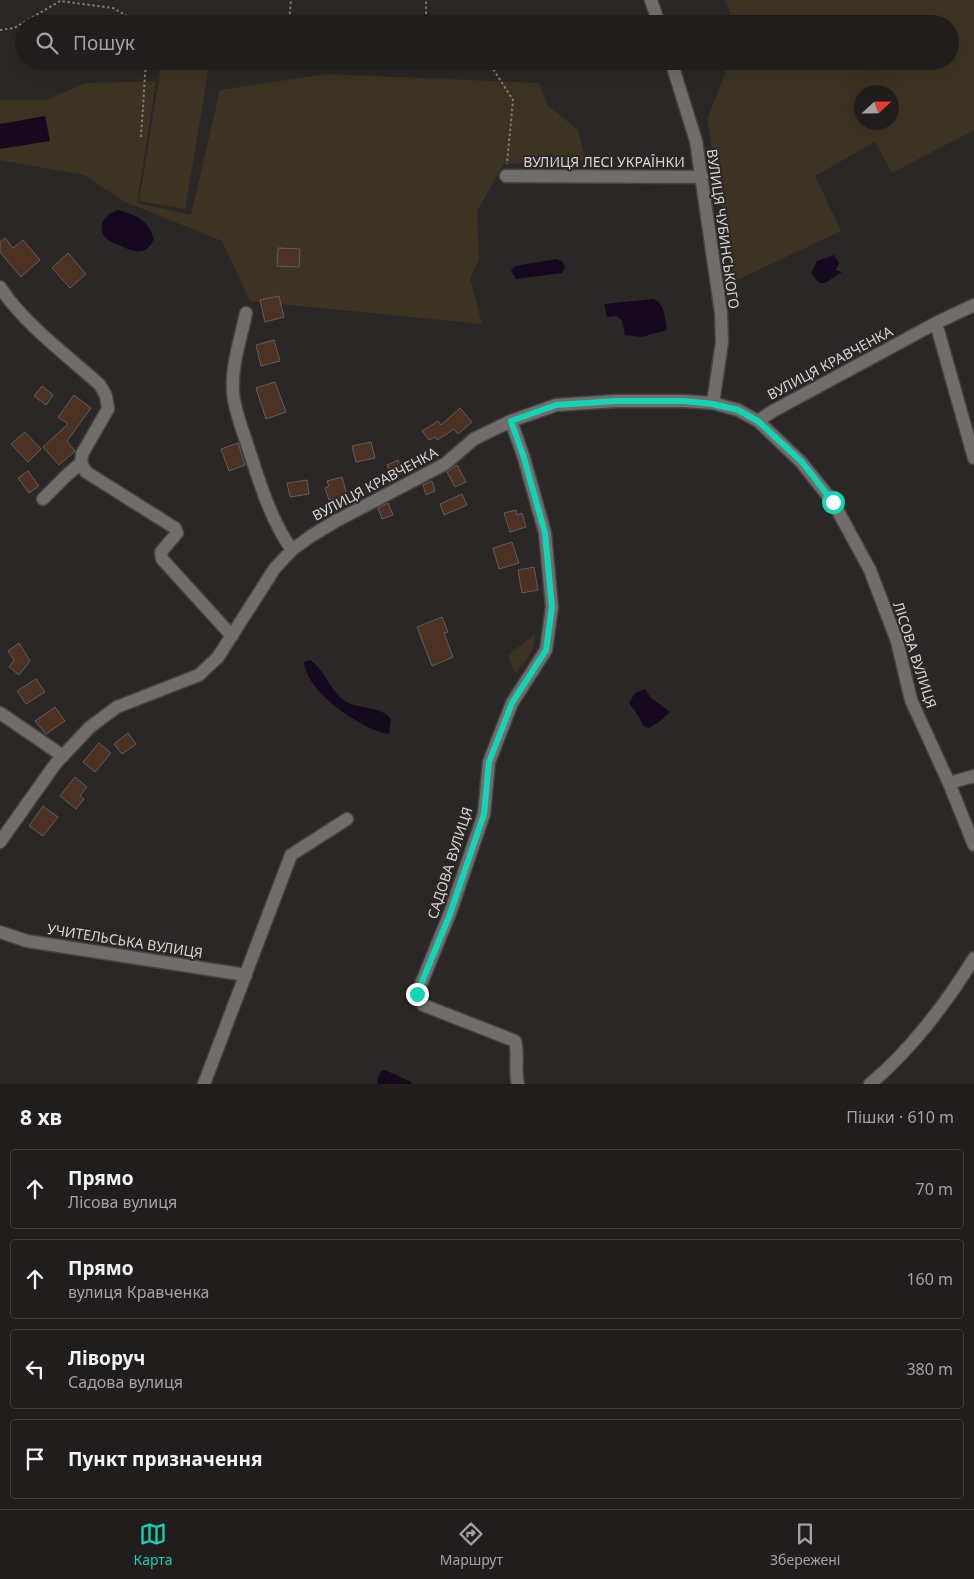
<!DOCTYPE html>
<html lang="uk">
<meta charset="utf-8">
<style>
body{margin:0;font-family:"Noto Sans",sans-serif;background:#2d2a2a;color:#f1f3f6}
.compass{position:absolute;left:854px;top:85px;width:45px;height:45px;border-radius:50%;background:#211d1d;box-shadow:0 5px 20px #0002;rotate:68deg}
.stop{position:absolute;width:15px;height:15px;margin:-11px;border:4px solid #11d5b4;border-radius:50%;background:#fff}
.stop.end{background:#11d5b4;border-color:#fff;box-shadow:0 1px 5px #0008}
.list{margin:0;padding:0;list-style:none}
h2{display:flex;justify-content:space-between;align-items:center;height:65px;margin:0;padding:0 20px;font-size:21px}
h2 small{font-size:16px;font-weight:400;color:#a2a2a4}
.list li{display:grid;grid-template-columns:32px 1fr auto;gap:15px;align-items:center;box-sizing:border-box;height:80px;margin:0 10px 10px;padding:0 10px;border:1px solid #3e3b3b;border-radius:5px}
.list b{display:block;font-size:19px;white-space:nowrap}
.list p{margin:0;font-size:16px;white-space:nowrap;color:#a2a2a4}
.list em{font-size:16px;font-style:normal;color:#a2a2a4}
.icon{flex:none;width:28px;height:28px;fill:none;stroke:currentColor;stroke-width:2;stroke-linecap:round;stroke-linejoin:round}
.map{position:relative;flex:none;width:974px;height:1084px;overflow:hidden}
.search{position:absolute;background:#211d1d;box-shadow:0 5px 20px #0002;left:15px;right:15px;top:15px;height:55px;display:flex;align-items:center;gap:12px;box-sizing:border-box;padding:0 18px;border-radius:28px;color:#a2a2a4;font-size:19px}
.sheet{height:425px;background:#211d1d}
nav{display:flex;justify-content:space-around;align-items:center;box-sizing:border-box;height:70px;border-top:1px solid #3e3b3b;background:#211d1d;font-size:14px;color:#a2a2a4}
nav a{display:grid;justify-items:center;gap:2px}
nav .on{color:#11d5b4}
.map>svg:first-child{display:block}
.green{fill:#3d3322;fill-rule:evenodd}
.water{fill:#16081e}
.building{fill:#4d3123;stroke:#615d5b}
.lines{fill:none;stroke-linecap:round;stroke-linejoin:round}
.minor-casing{stroke:#474343;stroke-width:15}
.path{stroke:#7e7a7a;stroke-width:2;stroke-dasharray:2.5 2.5;stroke-linecap:butt}
.minor{stroke:#726d6d;stroke-width:12}
.route{stroke:#11d5b4;stroke-width:6}
.labels{text-anchor:middle;stroke-width:4;stroke-linejoin:round;paint-order:stroke}
.street-label{font-size:14px;fill:#d8d5d5;stroke:#2c2727}
</style>
<div class="map">
<svg width="974" height="1084" viewBox="0 0 974 1084">
<rect width="100%" height="100%" fill="#2c2727"/>
<!-- green -->
<path class="green" d="M725,0H974V130L892,173L875,142L815,176L841,231L735,281L707,120L730,61H950V24H734ZM892,92V122H862V92Z
M162,61H172L209,67L185,209L139,201Z
M326,74L539,83L548,106L578,130L586,160L504,164L477,211L479,259L470,278L482,324L250,301L222,241L123,201L84,175L0,160V100H46L86,83L156,81L137,203L191,215L220,90Z
M730,263L733,280L724,282L721,264Z
M535,634C535,652 527,659 515,673L508,655Z"/>
<!-- water -->
<path class="water" d="M45,116L50,141L0,149V124Z
M118,210C137,216 147,218 154,239C146,257 133,252 119,245C114,243 108,241 105,237C101,233 102,228 102,222L109,214Z
M834,255L839,263L836,270L842,272L825,283H819L811,273L817,261Z
M556,259L562,261L565,267L562,273L516,279L511,270L515,266Z
M653,299C665,302 665,319 667,330L642,337L625,335L622,321L617,316L607,317L604,304Z
M310,660C325,670 330,691 345,701C359,710 380,705 391,719L389,734C362,730 306,692 304,662Z
M645,689L650,697L670,712L659,722L649,728L643,726L638,715L629,703L635,693Z
M385,1070L411,1082L412,1084H378L377,1081L381,1071Z"/>
<!-- building -->
<path class="building" d="M5,238L13,248L23,240L40,260L21,277L0,252V242Z
M278,248L300,249L299,267L277,266Z
M68,253L86,274L70,288L52,268Z
M279,296L284,317L265,322L260,300Z
M274,340L280,361L261,366L256,345Z
M275,382L286,412L266,419L256,388Z
M42,386L53,395L46,405L34,396Z
M74,395L91,408L67,441L75,451L59,465L43,447L68,424L58,417Z
M460,408L472,422L458,434L454,429L437,440L435,437L429,440L422,431L438,421L441,425Z
M25,432L41,449L28,462L11,444Z
M371,442L375,458L356,462L352,446Z
M238,443L245,465L229,471L221,449Z
M398,460L403,473L392,477L387,465Z
M457,465L466,482L455,487L447,472Z
M28,471L39,486L29,493L18,478Z
M342,477L347,495L329,500L325,488L329,486L327,481Z
M307,480L309,494L290,497L287,483Z
M432,481L435,491L426,495L423,485Z
M462,494L467,505L444,515L440,504Z
M388,503L393,515L382,519L378,508Z
M516,510L517,515L522,513L526,527L510,532L504,513Z
M512,542L519,563L499,569L493,548Z
M534,567L538,590L522,593L518,570Z
M442,617L448,632L444,633L453,657L432,666L417,627Z
M19,643L30,661L19,675L9,667L14,660L8,651Z
M36,679L45,692L26,704L17,691Z
M55,707L65,721L46,734L35,721Z
M128,733L136,744L122,754L114,744Z
M99,743L111,753L95,772L83,762Z
M75,777L87,787L80,796L84,799L76,809L60,796Z
M43,806L58,817L43,836L29,826Z"/>
<g class="lines">
<!-- minor casing -->
<g class="minor-casing">
<path id="minor" d="M651,0L659,24
M671,61L696,141L721,313L722,342L713,403
M506,176L702,177
M0,287C24,324 67,355 100,385L106,396L108,409L82,454L81,463L86,472L175,528L177,533L161,552L162,559L232,636
M246,313C241,338 231,366 233,392C234,410 242,427 247,444C259,480 270,519 292,550
M936,323L974,458
M511,421L524,458L545,533L552,607L546,650L512,703L489,762L484,814L450,913L417,994L423,1005L515,1041C519,1055 514,1069 518,1084
M758,421L801,462L833,502L870,570L897,641L911,700L949,783L974,845
M43,499L67,475L81,463
M0,713L63,756
M949,783L974,776
M0,842L56,763L90,727L117,707L199,675L218,657L275,568L292,550L311,536L336,521L445,464L474,439L511,421L556,405L616,401H684L713,403L738,410L758,421L773,411L936,323L974,305
M0,932L27,941L246,975
M204,1084L291,855L347,819
M870,1084C909,1052 948,1001 974,958"/>
</g>
<!-- path -->
<path class="path" d="M289,22L304,24
M172,24L289,22L291,0
M426,24V0
M0,30L14,28L60,1L113,8L134,20L157,24
M488,61L513,100L507,164
M141,137L146,61"/>
<!-- minor -->
<use href="#minor" class="minor"/>
</g>
<g class="lines">
<!-- route -->
<path class="route" d="M417,994L450,914L484,814L489,762L512,703L546,650L552,607L545,533L524,458L511,421L556,405L616,401H684L713,404L738,410L758,421L802,462L833,502"/>
</g>
<g class="labels">
<!-- street labels -->
<g class="street-label">
<text x="604" y="167">ВУЛИЦЯ ЛЕСІ УКРАЇНКИ</text>
<text transform="translate(723 229) rotate(82)" y="5">ВУЛИЦЯ ЧУБИНСЬКОГО</text>
<text transform="translate(830 363) rotate(-28)" y="5">ВУЛИЦЯ КРАВЧЕНКА</text>
<text transform="translate(375 484) rotate(-28)" y="5">ВУЛИЦЯ КРАВЧЕНКА</text>
<text transform="translate(915 655) rotate(72)" y="5">ЛІСОВА ВУЛИЦЯ</text>
<text transform="translate(450 863) rotate(-72)" y="5">САДОВА ВУЛИЦЯ</text>
<text transform="translate(125 941) rotate(9)" y="5">УЧИТЕЛЬСЬКА ВУЛИЦЯ</text>
</g>
</g>
</svg>
<svg class="compass" viewBox="-18 -18 36 36"><path d="M0-13l5 13h-10z" fill="#e53935"/><path d="M0 13l5-13h-10z" fill="#a2a2a4"/></svg>
<div class="stop" style="left:833px;top:502px"></div>
<div class="stop end" style="left:417px;top:994px"></div>
<div class="search"><svg class="icon" aria-label="search" viewBox="0 0 24 24"><circle cx="10" cy="10" r="6"/><path d="M15 15l6 6"/></svg>Пошук</div>
</div>
<section class="sheet">
<h2>8 хв<small>Пішки · 610 m</small></h2>
<ul class="list">
<li><svg class="icon" aria-label="ahead" viewBox="0 0 24 24"><path d="M12 20V5M6 11l6-6 6 6"/></svg><div><b>Прямо</b><p>Лісова вулиця</p></div><em>70 m</em></li>
<li><svg class="icon" aria-label="ahead" viewBox="0 0 24 24"><path d="M12 20V5M6 11l6-6 6 6"/></svg><div><b>Прямо</b><p>вулиця Кравченка</p></div><em>160 m</em></li>
<li><svg class="icon" aria-label="left" viewBox="0 0 24 24"><path d="M17 20v-9H6M10 6l-5 5 5 5"/></svg><div><b>Ліворуч</b><p>Садова вулиця</p></div><em>380 m</em></li>
<li><svg class="icon" aria-label="arrive" viewBox="0 0 24 24"><path d="M6 21V4h12l-3 4 3 4H6"/></svg><div><b>Пункт призначення</b></div></li>
</ul>
</section>
<nav>
<a class="on"><svg class="icon" aria-label="map" viewBox="0 0 24 24"><path d="M3 6l6-2 6 2 6-2v14l-6 2-6-2-6 2zM9 4v14M15 6v14"/></svg>Карта</a>
<a><svg class="icon" aria-label="directions" viewBox="0 0 24 24"><path d="M12 3l9 9-9 9-9-9zM9 14v-3h6M13 9l2 2-2 2"/></svg>Маршрут</a>
<a><svg class="icon" aria-label="saved" viewBox="0 0 24 24"><path d="M7 4h10v16l-5-4-5 4z"/></svg>Збережені</a>
</nav>
